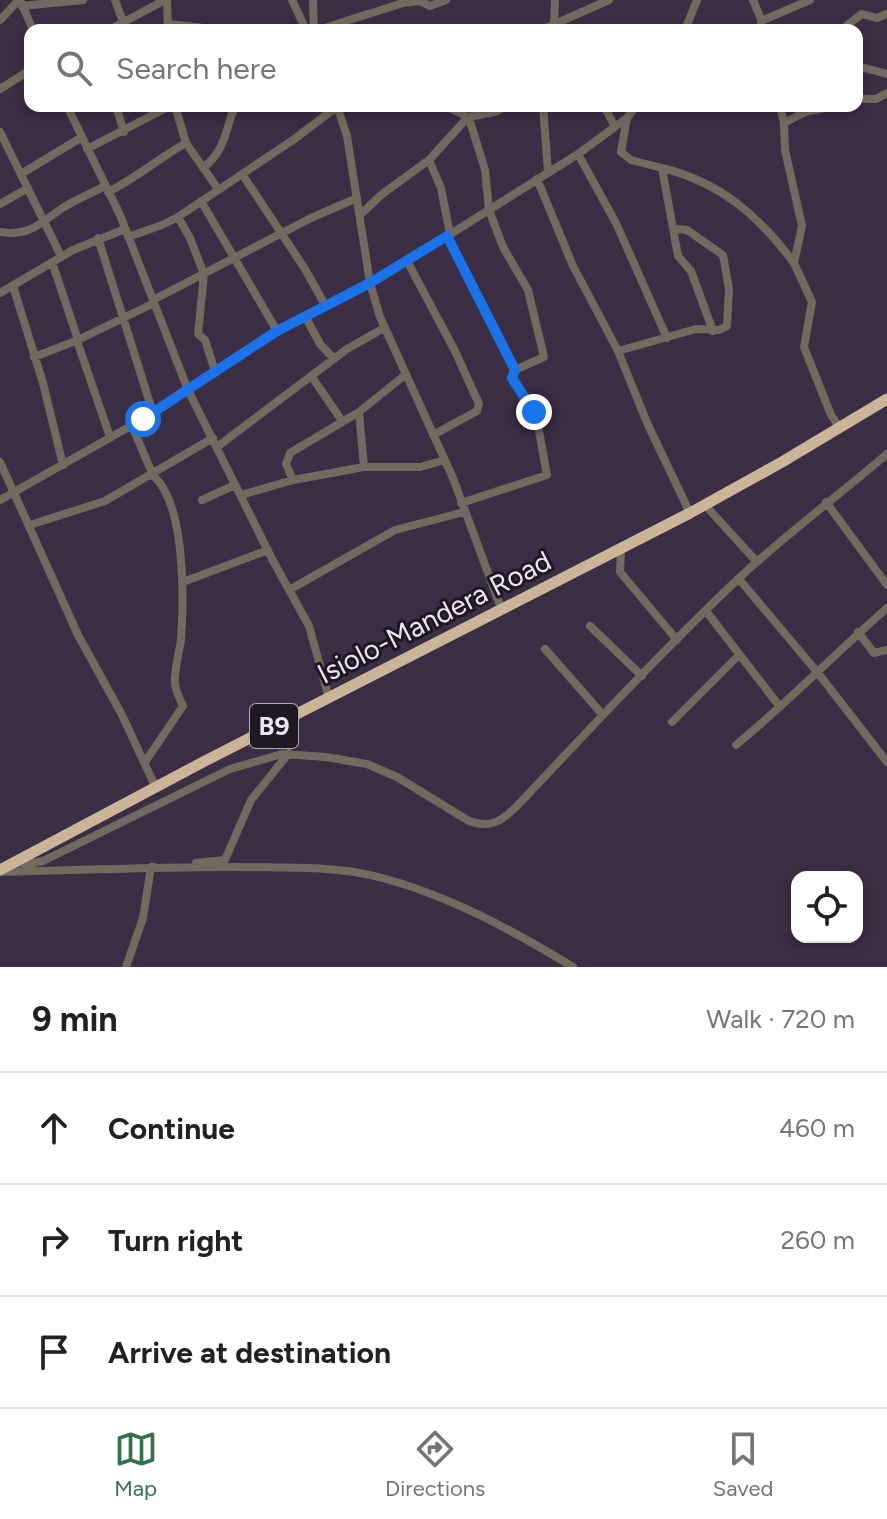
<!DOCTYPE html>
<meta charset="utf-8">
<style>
body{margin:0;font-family:Figtree,sans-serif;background:#f2f2f2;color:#202124}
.controls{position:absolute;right:24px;bottom:24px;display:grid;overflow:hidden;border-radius:16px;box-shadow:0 4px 12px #0003}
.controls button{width:72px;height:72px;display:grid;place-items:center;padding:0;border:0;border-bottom:2px solid #e0e0e0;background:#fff;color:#202124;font:40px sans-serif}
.stop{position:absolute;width:24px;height:24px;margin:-18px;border:6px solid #1a73e8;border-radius:50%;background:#fff}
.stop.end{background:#1a73e8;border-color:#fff;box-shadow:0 2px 8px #0008}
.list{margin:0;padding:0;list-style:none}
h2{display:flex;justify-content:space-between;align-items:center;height:104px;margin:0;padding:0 32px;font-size:34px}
h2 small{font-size:26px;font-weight:400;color:#757577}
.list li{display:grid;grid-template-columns:52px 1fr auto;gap:24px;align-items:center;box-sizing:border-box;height:112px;padding:0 32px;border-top:2px solid #e0e0e0}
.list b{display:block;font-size:30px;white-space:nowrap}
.list em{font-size:26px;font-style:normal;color:#757577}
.icon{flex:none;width:44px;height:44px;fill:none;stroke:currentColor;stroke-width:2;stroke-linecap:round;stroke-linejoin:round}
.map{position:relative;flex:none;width:887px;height:967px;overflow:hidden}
.search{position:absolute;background:#fff;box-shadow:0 4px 12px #0003;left:24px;right:24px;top:24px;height:88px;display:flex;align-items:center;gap:20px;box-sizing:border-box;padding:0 28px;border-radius:16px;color:#757577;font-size:30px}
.sheet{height:440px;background:#fff}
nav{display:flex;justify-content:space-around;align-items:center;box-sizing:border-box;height:112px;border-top:2px solid #e0e0e0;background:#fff;font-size:22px;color:#757577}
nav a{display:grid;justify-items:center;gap:4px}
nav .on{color:#30734b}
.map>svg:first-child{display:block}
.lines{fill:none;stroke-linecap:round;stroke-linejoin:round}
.minor{stroke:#736a5f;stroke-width:8}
.highway{stroke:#cab599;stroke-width:11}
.route{stroke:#1a73e8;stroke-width:10}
.labels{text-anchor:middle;stroke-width:6;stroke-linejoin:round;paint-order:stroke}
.shield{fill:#1e1823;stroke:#b0a8b5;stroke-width:2}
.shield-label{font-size:26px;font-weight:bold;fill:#eee5f4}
.street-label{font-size:28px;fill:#eee5f4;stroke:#1e1823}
</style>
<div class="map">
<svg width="887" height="967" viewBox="0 0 887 967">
<rect width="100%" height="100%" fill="#3b2d44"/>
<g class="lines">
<!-- minor -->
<path class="minor" d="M20,0L33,30
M115,0L123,22
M167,0L168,30
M292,0L306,30
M313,0L314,30
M753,0L761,19V30
M22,6L83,0
M0,20L19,0
M761,21L810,0
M169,24L221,30
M556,24L571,30
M554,25L555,0
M109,30L165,0
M318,30L403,3L420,1L430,6L446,0
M541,30L609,0
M685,30L697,0
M841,30L862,14L877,18L886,14
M857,66L887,74
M0,89L30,70
M857,99H876L887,93
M67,106L120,215L188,390L272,559L309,626L329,698
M116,106L124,132
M175,106L186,143L218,189
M337,106L347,136L370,283L380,317L453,478L501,608
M445,106L468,117
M543,106L548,172
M604,106L615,127
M780,106L784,123L785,150L802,226L794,263L812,302L804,347L831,415L840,428
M627,118L621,152L631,160L662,168L678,256L691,271L713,331
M784,123L805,112L834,106
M0,132L61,256
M87,149L170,106
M578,154L616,223L667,338
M429,160L441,188L450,234
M203,168C226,150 225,130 235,106
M662,168C720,182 759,216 794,263
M21,174L82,137
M242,174L305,269L325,305
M537,179L573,266L618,351L648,425L690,513
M108,192C136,178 159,158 186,143
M201,201L277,331
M0,204L28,188
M361,214L381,195L429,160L468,117L495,112L506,106
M178,217L190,238L204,274L198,334L205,340L215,371
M0,232C31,237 41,222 64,207C77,199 92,193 105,186
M447,236L515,370
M128,237L162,225L178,217L293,140L338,106
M98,238L153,413
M407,261L455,351L479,404L477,411L433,435
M52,262L78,340
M13,286L43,383L63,465
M0,293L73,250L125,229
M153,300L311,218L357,198
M305,316L320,344L334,359
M77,341L110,437
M618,351L696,329L719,330L727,326L729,289L723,255L687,230L675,229
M34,357L78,340L154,303
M312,377L342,421
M359,412L364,467
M132,426L152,473
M217,447L347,349L384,328
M0,462L78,635L122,715L156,788
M293,480L286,464L290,453L359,412L405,375
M241,495L293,480L364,467H420L445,460
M0,500L143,419L277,331L370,283L457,230L578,154L627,118L636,106
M202,500L235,485
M826,502L887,585
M461,503L547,475L537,420L512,378L515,370L544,357L528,290L503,247L489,210L485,170L469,118
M705,505L757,562
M30,525L105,501L213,438
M621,549L620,572L677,640
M739,579L818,673L887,762
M183,582L268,550
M289,590L395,530L464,512
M706,611L780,707
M590,626L642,676
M858,632L874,653L887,650
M545,649L603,715
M672,722L739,655
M736,745C788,702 836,653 887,608
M145,762L183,706C180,699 175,690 175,683C174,671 179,653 181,640C184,599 186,500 151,474
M16,863L28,864L43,861L230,769L282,754L326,757L367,764L397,777L469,821C490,829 502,821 517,806C589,730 661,652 738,579C785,535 838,496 887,454
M196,863L225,860L251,800L289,753
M0,872C79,870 158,867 237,867C285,868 335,865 382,878C450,896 514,931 573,967
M126,967L143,918L151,867H154"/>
<!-- highway -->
<path class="highway" d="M0,870L205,761L690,513L782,462L887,399"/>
</g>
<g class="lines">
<!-- route -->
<path class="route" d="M143,419L277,331L370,283L447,236L515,370L512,378L534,412"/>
</g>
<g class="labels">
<!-- shield labels -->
<rect class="shield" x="250" y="704" width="48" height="44" rx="6"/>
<g class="shield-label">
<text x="274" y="735">B9</text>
</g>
<!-- street labels -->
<g class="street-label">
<text transform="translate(434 617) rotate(-27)" y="10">Isiolo-Mandera Road</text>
</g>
</g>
</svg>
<div class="controls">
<button><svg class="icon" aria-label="locate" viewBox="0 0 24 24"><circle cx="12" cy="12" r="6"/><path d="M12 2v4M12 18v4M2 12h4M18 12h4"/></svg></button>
</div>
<div class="stop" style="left:143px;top:419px"></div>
<div class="stop end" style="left:534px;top:412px"></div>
<div class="search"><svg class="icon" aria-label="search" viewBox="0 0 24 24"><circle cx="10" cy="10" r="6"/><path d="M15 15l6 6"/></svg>Search here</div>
</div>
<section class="sheet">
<h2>9 min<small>Walk · 720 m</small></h2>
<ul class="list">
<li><svg class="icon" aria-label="ahead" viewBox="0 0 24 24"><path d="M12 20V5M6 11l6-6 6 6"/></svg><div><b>Continue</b></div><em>460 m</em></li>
<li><svg class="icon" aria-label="right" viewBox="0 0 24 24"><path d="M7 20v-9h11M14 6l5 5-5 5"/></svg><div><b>Turn right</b></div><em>260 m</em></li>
<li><svg class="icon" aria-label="arrive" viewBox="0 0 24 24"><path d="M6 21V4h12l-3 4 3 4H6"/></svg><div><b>Arrive at destination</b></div></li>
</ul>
</section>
<nav>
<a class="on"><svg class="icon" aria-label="map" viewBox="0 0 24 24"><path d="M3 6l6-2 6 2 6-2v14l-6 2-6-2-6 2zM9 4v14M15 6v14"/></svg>Map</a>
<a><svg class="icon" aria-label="directions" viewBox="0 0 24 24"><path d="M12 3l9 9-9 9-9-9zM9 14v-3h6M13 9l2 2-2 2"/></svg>Directions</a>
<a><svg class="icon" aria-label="saved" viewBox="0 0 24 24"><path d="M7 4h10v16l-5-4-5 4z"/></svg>Saved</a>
</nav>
